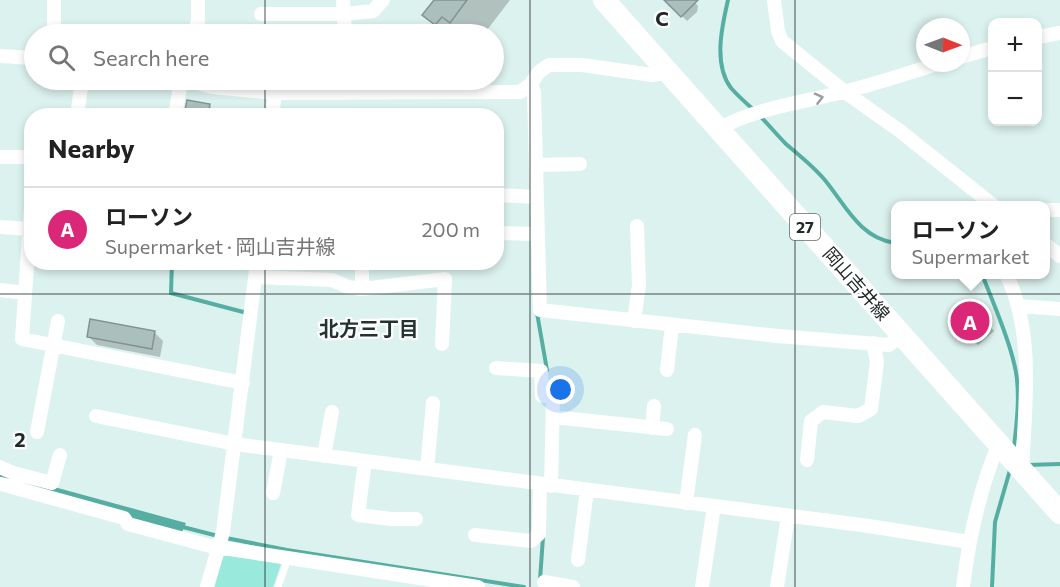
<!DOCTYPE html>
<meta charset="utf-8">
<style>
body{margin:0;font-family:Commissioner,"Noto Sans JP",sans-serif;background:#f6f6f6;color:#222}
.controls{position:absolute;right:18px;top:18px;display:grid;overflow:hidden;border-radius:12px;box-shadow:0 3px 9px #0003}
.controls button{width:54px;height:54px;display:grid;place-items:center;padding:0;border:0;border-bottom:2px solid #e0e0e0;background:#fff;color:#222;font:30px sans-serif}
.compass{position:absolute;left:916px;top:18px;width:54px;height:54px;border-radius:50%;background:#fff;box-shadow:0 3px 9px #0003;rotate:91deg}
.you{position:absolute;left:561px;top:390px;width:21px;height:21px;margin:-15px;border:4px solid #fff;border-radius:50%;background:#1a73e8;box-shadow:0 0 0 9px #1a73e833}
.badge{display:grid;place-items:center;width:39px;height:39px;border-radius:50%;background:#db2777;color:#fff;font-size:20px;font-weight:700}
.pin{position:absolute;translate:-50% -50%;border:3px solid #fff;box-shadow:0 2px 6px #0006}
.popup{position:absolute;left:891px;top:201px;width:159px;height:78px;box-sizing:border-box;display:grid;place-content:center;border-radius:12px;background:#fff;filter:drop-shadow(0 2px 4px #0005);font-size:20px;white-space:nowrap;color:#767676}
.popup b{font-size:22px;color:#222}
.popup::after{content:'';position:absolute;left:50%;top:100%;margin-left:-12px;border:12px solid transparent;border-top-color:#fff}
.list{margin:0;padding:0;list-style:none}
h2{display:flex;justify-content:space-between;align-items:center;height:78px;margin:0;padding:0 24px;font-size:26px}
h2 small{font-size:20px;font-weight:400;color:#767676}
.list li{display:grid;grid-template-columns:39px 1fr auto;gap:18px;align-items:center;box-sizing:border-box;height:84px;padding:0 24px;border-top:2px solid #e0e0e0}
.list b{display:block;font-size:22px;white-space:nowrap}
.list p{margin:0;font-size:20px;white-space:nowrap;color:#767676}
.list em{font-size:20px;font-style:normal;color:#767676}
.icon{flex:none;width:33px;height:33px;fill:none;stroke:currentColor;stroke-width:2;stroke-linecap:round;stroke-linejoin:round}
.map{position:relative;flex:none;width:1060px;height:587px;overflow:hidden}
.search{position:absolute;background:#fff;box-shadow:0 3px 9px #0003;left:24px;top:24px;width:480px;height:66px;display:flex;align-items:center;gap:15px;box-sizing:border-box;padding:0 21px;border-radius:33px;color:#767676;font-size:22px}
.panel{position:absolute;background:#fff;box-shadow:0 3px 9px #0003;left:24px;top:108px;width:480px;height:162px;border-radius:24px}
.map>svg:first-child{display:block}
.green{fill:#9ae9dd}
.water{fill:#56aea2}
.shadow{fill:#0003}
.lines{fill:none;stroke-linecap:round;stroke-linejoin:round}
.stream{stroke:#56aea2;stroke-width:4}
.building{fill:#abc0bc;stroke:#809491;stroke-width:1.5}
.lane{stroke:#fff;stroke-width:7}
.street{stroke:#fff;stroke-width:14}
.primary{stroke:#fff;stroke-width:22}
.oneway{stroke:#9c9f9f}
.grid{fill:none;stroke:#222a29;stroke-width:1.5;stroke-opacity:0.55}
.labels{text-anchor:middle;stroke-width:4.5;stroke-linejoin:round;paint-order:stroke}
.shield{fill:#fff;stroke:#646a69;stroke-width:1.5}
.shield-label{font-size:16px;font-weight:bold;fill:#222a29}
.street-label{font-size:18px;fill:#222a29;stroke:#fff}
.neighbourhood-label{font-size:20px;font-weight:bold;fill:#223331;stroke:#fff}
.grid-label{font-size:20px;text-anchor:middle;font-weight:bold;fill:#222a29;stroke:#fff;stroke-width:4.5;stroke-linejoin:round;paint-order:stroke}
</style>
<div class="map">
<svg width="1060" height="587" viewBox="0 0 1060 587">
<rect width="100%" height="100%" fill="#dcf2ee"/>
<!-- green -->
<path class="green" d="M224,555L281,564L273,587H213Z"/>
<!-- water -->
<path class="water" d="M0,471L14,476L186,523L182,532L0,481Z"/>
<!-- shadow -->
<path class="shadow" d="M435,0H510L484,34H444L424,15Z
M666,0H693L698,6L697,12L687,21Z
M209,106L214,111V116H185Z
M968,302L994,331L978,345L952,317Z
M91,321L155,333L163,341L160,357L97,345L88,336Z"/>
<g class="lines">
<!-- stream -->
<path class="stream" d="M728,0C722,26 713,64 731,88C738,96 747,104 755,111
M760,116C769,125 777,135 786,144C799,155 813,166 824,179C845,204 859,238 895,243
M172,262L171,293L247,313
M982,274C993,303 1007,333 1014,363C1021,389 1017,421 1014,447
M537,313L547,370
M1027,465L1060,464
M179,526L218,536
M226,538L287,550L524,587
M540,580L543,537
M992,587L995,522L1010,470"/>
</g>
<!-- building -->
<path class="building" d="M434,0H467L450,23L442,17L435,25L422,15Z
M664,0H698L681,17Z
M187,100L210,104L208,116H184Z
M968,300L990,325L972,341L950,317Z
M90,319L155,331L152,349L87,337Z"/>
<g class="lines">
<!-- lane -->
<path class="lane" d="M278,587L288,558"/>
<!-- street -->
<path class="street" d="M343,0L345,34
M774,0L778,31L782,41L845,92L900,131L994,206
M261,14H344L373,11L383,0
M54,34V0
M194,34L198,21V0
M1038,37L1060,33
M0,56L34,58
M961,57L992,48
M187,80L212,87L275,93L520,92L531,84L539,72L549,65H582L652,75L668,73
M531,84L534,92L540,310L778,336L889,345L900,335
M77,116L82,80
M175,116L181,80
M272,116L275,93
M719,129C751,109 805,102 843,92C876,84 908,73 941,63
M0,157H22
M536,165L580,164
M496,195L537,197
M31,207L22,339L243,383
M1045,210H1060
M0,227L29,229
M496,233L538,234
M1045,244L1060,256
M1006,274C1035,331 1025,409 1022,470
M256,277L332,280L348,287L362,289L445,279L442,344
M362,289V262
M0,290L25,293
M1018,306L1060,309
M634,321L639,285L637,226
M496,368L541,371L542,396H553L551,486
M667,370L672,325
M96,416L235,444L869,526L969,542
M553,417L667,429
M652,428L654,406
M37,432L58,321
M324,456L332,412
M807,460L811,421L823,412L858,416L871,409L877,362L873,343
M365,461L358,515L391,519H416
M0,467L13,473L52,483L60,455
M427,469L433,403
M1,484L124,518L128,524L210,546L478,587
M273,493L281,450
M686,503L695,435
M475,535L531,541L539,534L540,485
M578,560L587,490
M544,582L573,587
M207,587L223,532L257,262
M702,587L714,506
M777,587L788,516
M963,587C969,539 979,490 998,446"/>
<!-- primary -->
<path class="primary" d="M604,0L1060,513"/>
</g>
<!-- one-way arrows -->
<defs><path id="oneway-chevron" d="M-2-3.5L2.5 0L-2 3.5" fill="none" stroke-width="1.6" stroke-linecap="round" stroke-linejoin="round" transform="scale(1.5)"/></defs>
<use class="oneway" href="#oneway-chevron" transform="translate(819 98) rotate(-14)"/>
<!-- grid -->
<path class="grid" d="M265,0V34M530,0V587M795,0V587M265,80V116M265,262V587M0,294H1060"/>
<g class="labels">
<!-- shield labels -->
<rect class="shield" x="790" y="214" width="30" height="26" rx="4.5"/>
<g class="shield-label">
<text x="805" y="233">27</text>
</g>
<!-- street labels -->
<g class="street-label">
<text transform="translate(856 284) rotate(49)" y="6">岡山吉井線</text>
</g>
<!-- neighbourhood labels -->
<g class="neighbourhood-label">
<text x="369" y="336">北方三丁目</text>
</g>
</g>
<g class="grid-label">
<text x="662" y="26">C</text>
<text x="20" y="447">2</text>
</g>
</svg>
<div class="controls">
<button>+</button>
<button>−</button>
</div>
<svg class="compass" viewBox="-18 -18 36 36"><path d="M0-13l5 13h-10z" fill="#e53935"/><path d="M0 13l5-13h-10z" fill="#767676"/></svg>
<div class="you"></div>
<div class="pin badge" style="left:970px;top:321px">A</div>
<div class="popup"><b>ローソン</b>Supermarket</div>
<div class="search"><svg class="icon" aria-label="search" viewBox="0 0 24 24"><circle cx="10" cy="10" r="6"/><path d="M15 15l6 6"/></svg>Search here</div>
<section class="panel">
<h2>Nearby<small></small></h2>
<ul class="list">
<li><span class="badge">A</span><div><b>ローソン</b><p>Supermarket · 岡山吉井線</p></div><em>200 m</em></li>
</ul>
</section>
</div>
